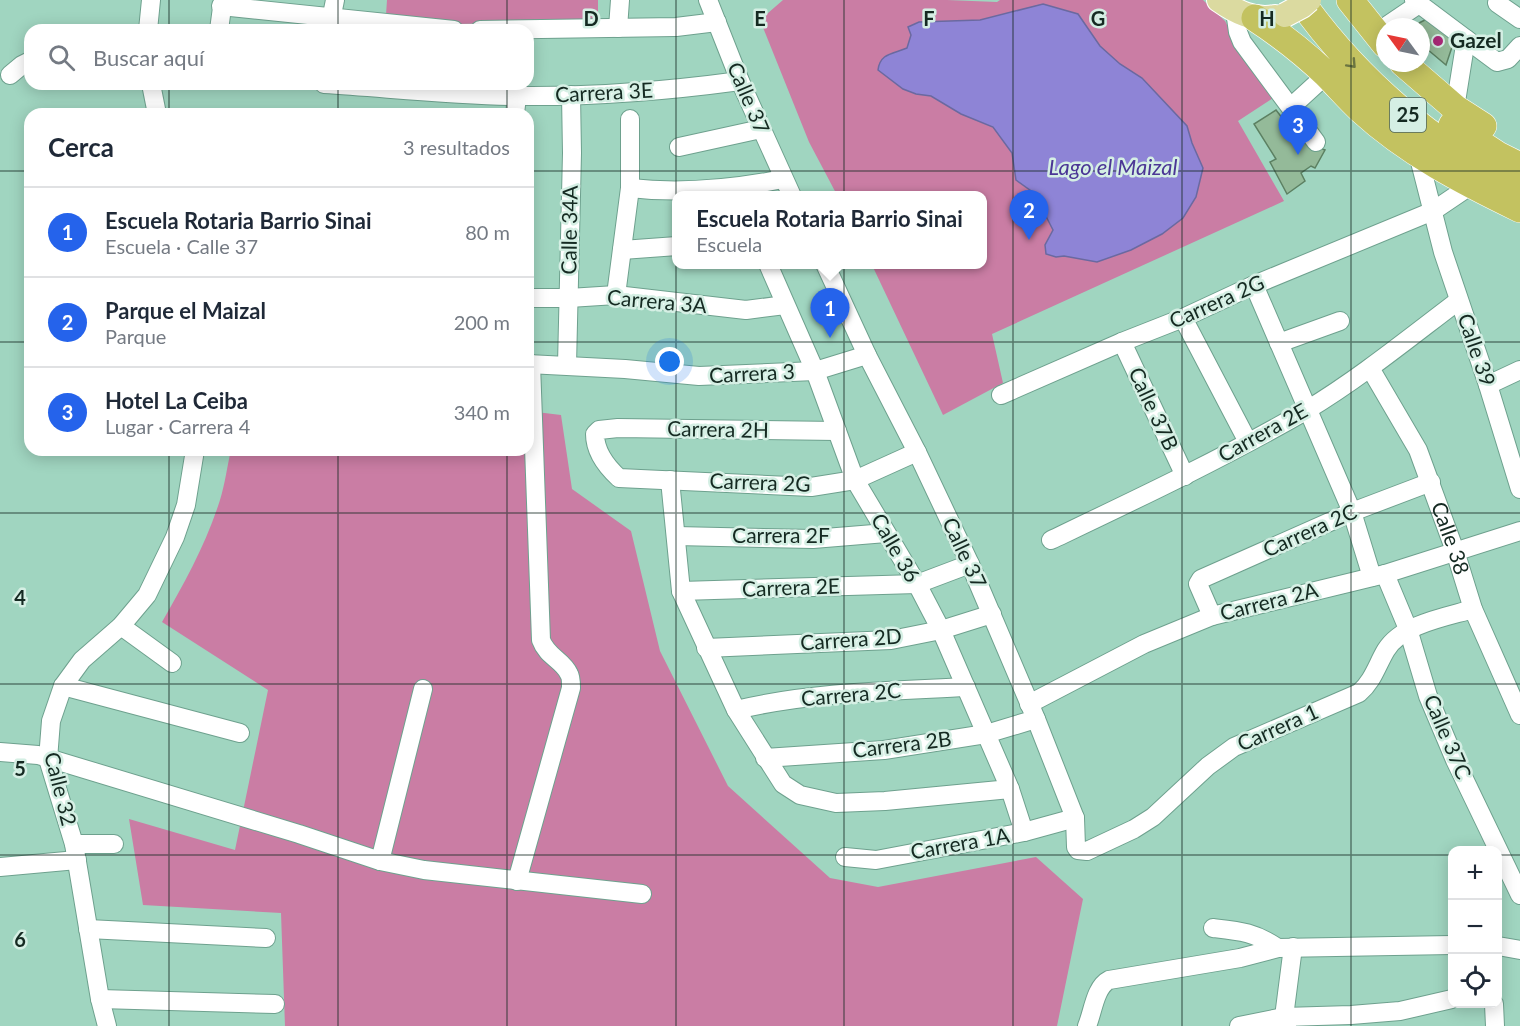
<!DOCTYPE html>
<html lang="es">
<meta charset="utf-8">
<style>
body{margin:0;font-family:Lato,sans-serif;background:#f6f6f7;color:#1f2937}
.controls{position:absolute;right:18px;bottom:18px;display:grid;overflow:hidden;border-radius:12px;box-shadow:0 3px 15px #0003}
.controls button{width:54px;height:54px;display:grid;place-items:center;padding:0;border:0;border-bottom:2px solid #e0e1e3;background:#fff;color:#1f2937;font:30px sans-serif}
.compass{position:absolute;left:1376px;top:18px;width:54px;height:54px;border-radius:50%;background:#fff;box-shadow:0 3px 15px #0003;rotate:303deg}
.you{position:absolute;left:670px;top:362px;width:21px;height:21px;margin:-15px;border:4px solid #fff;border-radius:50%;background:#1a73e8;box-shadow:0 0 0 9px #1a73e833}
.badge{display:grid;place-items:center;width:39px;height:39px;border-radius:50%;background:#2563eb;color:#fff;font-size:20px;font-weight:700}
.pin{position:absolute;translate:-50% -50px;filter:drop-shadow(0 2px 3px #0008)}
.pin::after{content:'';position:absolute;top:32px;width:21px;height:18px;background:inherit;clip-path:polygon(0 0,100% 0,50% 100%)}
.popup{position:absolute;left:672px;top:191px;width:315px;height:78px;box-sizing:border-box;display:grid;place-content:center;border-radius:12px;background:#fff;filter:drop-shadow(0 2px 4px #0005);font-size:20px;white-space:nowrap;color:#747a83}
.popup b{font-size:22px;color:#1f2937}
.popup::after{content:'';position:absolute;left:50%;top:100%;margin-left:-12px;border:12px solid transparent;border-top-color:#fff}
.list{margin:0;padding:0;list-style:none}
h2{display:flex;justify-content:space-between;align-items:center;height:78px;margin:0;padding:0 24px;font-size:26px}
h2 small{font-size:20px;font-weight:400;color:#747a83}
.list li{display:grid;grid-template-columns:39px 1fr auto;gap:18px;align-items:center;box-sizing:border-box;height:90px;padding:0 24px;border-top:2px solid #e0e1e3}
.list b{display:block;font-size:22px;white-space:nowrap}
.list p{margin:0;font-size:20px;white-space:nowrap;color:#747a83}
.list em{font-size:20px;font-style:normal;color:#747a83}
.icon{flex:none;width:33px;height:33px;fill:none;stroke:currentColor;stroke-width:2;stroke-linecap:round;stroke-linejoin:round}
.map{position:relative;flex:none;width:1520px;height:1026px;overflow:hidden}
.search{position:absolute;background:#fff;box-shadow:0 3px 15px #0003;left:24px;top:24px;width:510px;height:66px;display:flex;align-items:center;gap:15px;box-sizing:border-box;padding:0 21px;border-radius:18px;color:#747a83;font-size:22px}
.panel{position:absolute;background:#fff;box-shadow:0 3px 15px #0003;left:24px;top:108px;width:510px;height:348px;border-radius:18px}
.map>svg:first-child{display:block}
.green{fill:#ca7da4}
.water{fill:#8e84d6;stroke:#6a69a0;stroke-width:1.5}
.building{fill:#94ba99;stroke:#5c8062;stroke-width:1.5}
.lines{fill:none;stroke-linecap:round;stroke-linejoin:round}
.minor-casing{stroke:#6ea18e;stroke-width:20}
.major-casing{stroke:#fff;stroke-width:26}
.highway-casing{stroke:#fff;stroke-width:28}
.minor{stroke:#fff;stroke-width:18}
.major{stroke:#dbdaa0;stroke-width:24}
.highway{stroke:#c3c260;stroke-width:27}
.major-bridge-casing{stroke:#fff;stroke-width:26;stroke-linecap:butt}
.major-bridge{stroke:#dbdaa0;stroke-width:24}
.oneway{stroke:#6c7641}
.grid{fill:none;stroke:#152a22;stroke-width:1.5;stroke-opacity:0.55}
.poi-dot{fill:#aa2977;stroke:#d5efe4;stroke-width:2}
.labels{text-anchor:middle;stroke-width:5;stroke-linejoin:round;paint-order:stroke}
.shield{fill:#d5efe4;stroke:#4f655c;stroke-width:1.5}
.shield-label{font-size:20px;font-weight:bold;fill:#152a22}
.poi-label{font-size:21px;font-weight:bold;fill:#152a22;stroke:#d5efe4;text-anchor:start}
.street-label{font-size:21px;fill:#152a22;stroke:#d5efe4}
.water-label{font-size:22px;font-style:italic;fill:#4b3695;stroke:#d5efe4}
.grid-label{font-size:20px;text-anchor:middle;font-weight:bold;fill:#152a22;stroke:#d5efe4;stroke-width:5;stroke-linejoin:round;paint-order:stroke}
</style>
<div class="map">
<svg width="1520" height="1026" viewBox="0 0 1520 1026">
<rect width="100%" height="100%" fill="#a0d5c0"/>
<!-- green -->
<path class="green" d="M387,0H598V21L457,24L386,15Z
M783,0H947L997,2L1000,0H1203L1225,21L1245,60L1273,98L1238,121L1284,201L992,334L1003,383L943,415L872,265L983,264V196L837,195L809,142L760,20Z
M528,411L561,415L572,489L631,531L660,651L728,786L830,878L878,887L1036,857L1083,899L1057,1026H285L281,913L143,905L129,819L235,850L268,690L162,622C185,582 206,544 220,500C225,484 227,467 231,450H528Z"/>
<!-- water -->
<path class="water" d="M1043,4L1078,14L1100,46L1120,64L1142,78L1187,126L1192,143L1203,168L1196,197L1183,218L1162,234L1131,250L1097,262L1064,256L1056,257L1046,254L1045,245L1053,230L1034,193L1016,180L1012,153L993,127L961,114L931,96L916,94L903,89L878,70C880,53 893,54 907,48L911,35L908,27L919,22L980,20Z"/>
<!-- building -->
<path class="building" d="M1429,18L1455,38L1446,65L1421,44V27H1411Z
M1276,110L1300,141L1325,150L1315,168L1311,166L1301,173L1305,181L1287,194L1270,162L1276,159L1254,124Z"/>
<g class="lines">
<!-- minor casing -->
<g class="minor-casing">
<g id="minor">
<path d="M708,0L740,81L792,196"/>
<path d="M1414,0L1466,39L1455,108"/>
<path d="M1497,3L1520,19"/>
<path d="M221,6L454,30"/>
<path d="M1235,11L1238,32L1242,42L1316,142"/>
<path d="M1385,27L1419,4"/>
<path d="M618,28L620,0"/>
<path d="M148,30L151,0"/>
<path d="M219,30L223,0"/>
<path d="M329,30L335,0"/>
<path d="M480,30L676,27L717,22"/>
<path d="M1466,39L1497,62L1508,59L1520,46"/>
<path d="M10,75L22,65L30,61"/>
<path d="M151,84L157,114"/>
<path d="M324,84C388,88 452,95 516,96C591,97 666,91 740,81"/>
<path d="M1291,107L1326,75"/>
<path d="M515,114L517,96"/>
<path d="M679,147L761,129"/>
<path d="M1418,154L1443,252L1488,385L1520,489"/>
<path d="M630,188C682,194 732,189 783,179"/>
<path d="M622,250L677,246"/>
<path d="M768,264L815,371L855,480L917,584L941,630L1010,789L1024,832"/>
<path d="M825,264L867,355L917,452L970,564L1036,719L1075,818L1076,847L1078,850L1087,851L1134,829L1153,817L1208,766L1234,747L1359,693C1373,681 1377,665 1386,650C1402,624 1446,617 1473,609"/>
<path d="M1254,285L1352,512L1372,577"/>
<path d="M616,295L630,188V119"/>
<path d="M528,298H569L616,295L746,310L785,305"/>
<path d="M1183,318L1248,442"/>
<path d="M1122,342L1185,476"/>
<path d="M1279,343L1340,321"/>
<path d="M528,364L625,369L699,376L815,371L867,355"/>
<path d="M567,365L572,153L571,95"/>
<path id="s1" d="M1370,368L1418,450L1455,551L1473,609L1520,715"/>
<path d="M1488,385L1520,370"/>
<path d="M1001,395L1122,342L1183,318L1254,285L1433,211L1470,186"/>
<path d="M837,431L618,428L599,430L595,434C595,451 607,467 619,478L811,487L855,480L917,452"/>
<path d="M670,480L681,591L736,710L783,784L800,795L836,803L885,801L1010,789"/>
<path d="M676,536L813,539L886,533"/>
<path d="M1051,540C1137,499 1224,458 1307,410C1360,378 1409,338 1458,301"/>
<path d="M1385,574L1408,629L1428,696L1455,760L1520,895"/>
<path d="M681,591L917,584L970,564"/>
<path d="M1212,616L1198,584L1201,579L1352,512L1431,482"/>
<path d="M121,626L172,663"/>
<path d="M706,648L891,640L941,630L992,614"/>
<path d="M63,686L240,733"/>
<path d="M1029,704L1144,644L1212,616L1385,574L1520,531"/>
<path d="M736,710C811,692 890,691 966,687"/>
<path d="M0,752L38,755L299,834L380,861L424,870L642,894"/>
<path d="M765,758L884,750L986,734L1036,719"/>
<path d="M74,844H114"/>
<path d="M845,857L876,860L1024,832L1075,818"/>
<path d="M380,861L423,689"/>
<path d="M0,867L77,860"/>
<path d="M517,881L571,688C571,684 571,677 569,674C563,660 547,657 541,640L531,364"/>
<path d="M1213,928C1240,931 1254,932 1278,948"/>
<path d="M88,929L266,938"/>
<path d="M1498,946L1520,950"/>
<path d="M100,999L275,1004"/>
<path d="M1494,1004L1495,1026"/>
<path d="M107,1026L100,999L74,844L48,759L51,721L63,686L82,660L121,626L147,595L175,537L186,505L195,450"/>
<path d="M1087,1026C1093,1012 1095,987 1109,980L1240,958L1278,948L1452,945"/>
<path d="M1239,1026L1284,1017L1351,1015L1400,1011L1452,999"/>
<path d="M1287,1026L1284,1017L1293,947"/>
</g>
</g>
<!-- major casing -->
<g class="major-casing">
<path id="major" d="M1219,0C1236,12 1254,21 1275,17"/>
</g>
<!-- highway casing -->
<g class="highway-casing">
<path id="highway" d="M1300,0C1356,79 1433,146 1520,188
M1350,0L1385,44
M1255,18C1281,35 1304,53 1326,74C1338,86 1349,99 1361,110C1408,153 1464,182 1520,209
M1403,63L1455,108L1483,126
M1452,125L1498,155L1520,166"/>
</g>
<!-- minor -->
<use href="#minor" class="minor"/>
<!-- major -->
<use href="#major" class="major"/>
<!-- highway -->
<use href="#highway" class="highway"/>
<!-- major-bridge casing -->
<g class="major-bridge-casing">
<path id="major-bridge" d="M1285,15L1302,6L1309,0"/>
</g>
<!-- major-bridge -->
<use href="#major-bridge" class="major-bridge"/>
</g>
<!-- one-way arrows -->
<defs><path id="oneway-chevron" d="M-2-3.5L2.5 0L-2 3.5" fill="none" stroke-width="1.6" stroke-linecap="round" stroke-linejoin="round" transform="scale(1.5)"/></defs>
<use class="oneway" href="#oneway-chevron" transform="translate(1352 64) rotate(47)"/>
<!-- grid -->
<path class="grid" d="M169,0V30M338,0V30M507,0V30M676,0V1026M844,0V1026M1013,0V1026M1182,0V1026M1351,0V1026M169,84V114M338,84V114M507,84V114M0,171H30M528,171H1520M0,342H30M528,342H1520M169,450V1026M338,450V1026M507,450V1026M0,513H1520M0,684H1520M0,855H1452M1498,855H1520"/>
<!-- markers -->
<circle class="poi-dot" cx="1438" cy="41" r="6"/>
<g class="labels">
<!-- shield labels -->
<rect class="shield" x="1390" y="98" width="36" height="34" rx="4.5"/>
<g class="shield-label">
<text x="1408" y="122">25</text>
</g>
<!-- poi labels -->
<g class="poi-label">
<text x="1450" y="48">Gazel</text>
</g>
<!-- street labels -->
<g class="street-label">
<text transform="translate(604 93) rotate(-3)" y="7">Carrera 3E</text>
<text transform="translate(748 98) rotate(67)" y="7">Calle 37</text>
<text transform="translate(570 230) rotate(-89)" y="7">Calle 34A</text>
<text transform="translate(657 302) rotate(5)" y="7">Carrera 3A</text>
<text transform="translate(1217 302) rotate(-24)" y="7">Carrera 2G</text>
<text transform="translate(1476 350) rotate(71)" y="7">Calle 39</text>
<text transform="translate(752 374) rotate(-3)" y="7">Carrera 3</text>
<text transform="translate(1153 409) rotate(65)" y="7">Calle 37B</text>
<text transform="translate(718 430) rotate(1)" y="7">Carrera 2H</text>
<text transform="translate(1263 433) rotate(-29)" y="7">Carrera 2E</text>
<text transform="translate(760 483) rotate(2)" y="7">Carrera 2G</text>
<text transform="translate(1310 531) rotate(-24)" y="7">Carrera 2C</text>
<text x="781" y="543">Carrera 2F</text>
<text dy="7" stroke="none"><textPath href="#s1" startOffset="189">Calle 38</textPath></text>
<text transform="translate(895 548) rotate(60)" y="7">Calle 36</text>
<text transform="translate(964 553) rotate(65)" y="7">Calle 37</text>
<text transform="translate(791 588) rotate(-2)" y="7">Carrera 2E</text>
<text transform="translate(1269 602) rotate(-14)" y="7">Carrera 2A</text>
<text transform="translate(851 640) rotate(-4)" y="7">Carrera 2D</text>
<text transform="translate(851 695) rotate(-5)" y="7">Carrera 2C</text>
<text transform="translate(1278 728) rotate(-24)" y="7">Carrera 1</text>
<text transform="translate(1447 737) rotate(67)" y="7">Calle 37C</text>
<text transform="translate(902 745) rotate(-7)" y="7">Carrera 2B</text>
<text transform="translate(60 789) rotate(76)" y="7">Calle 32</text>
<text transform="translate(960 844) rotate(-10)" y="7">Carrera 1A</text>
</g>
<!-- water labels -->
<g class="water-label">
<text x="1113" y="175">Lago el Maizal</text>
</g>
</g>
<g class="grid-label">
<text x="591" y="26">D</text>
<text x="760" y="26">E</text>
<text x="929" y="26">F</text>
<text x="1098" y="26">G</text>
<text x="1267" y="26">H</text>
<text x="20" y="605">4</text>
<text x="20" y="776">5</text>
<text x="20" y="947">6</text>
</g>
</svg>
<div class="controls">
<button>+</button>
<button>−</button>
<button><svg class="icon" aria-label="locate" viewBox="0 0 24 24"><circle cx="12" cy="12" r="6"/><path d="M12 2v4M12 18v4M2 12h4M18 12h4"/></svg></button>
</div>
<svg class="compass" viewBox="-18 -18 36 36"><path d="M0-13l5 13h-10z" fill="#e53935"/><path d="M0 13l5-13h-10z" fill="#747a83"/></svg>
<div class="you"></div>
<div class="pin badge" style="left:830px;top:338px">1</div>
<div class="popup"><b>Escuela Rotaria Barrio Sinai</b>Escuela</div>
<div class="pin badge" style="left:1029px;top:240px">2</div>
<div class="pin badge" style="left:1298px;top:155px">3</div>
<div class="search"><svg class="icon" aria-label="search" viewBox="0 0 24 24"><circle cx="10" cy="10" r="6"/><path d="M15 15l6 6"/></svg>Buscar aquí</div>
<section class="panel">
<h2>Cerca<small>3 resultados</small></h2>
<ul class="list">
<li><span class="badge">1</span><div><b>Escuela Rotaria Barrio Sinai</b><p>Escuela · Calle 37</p></div><em>80 m</em></li>
<li><span class="badge">2</span><div><b>Parque el Maizal</b><p>Parque</p></div><em>200 m</em></li>
<li><span class="badge">3</span><div><b>Hotel La Ceiba</b><p>Lugar · Carrera 4</p></div><em>340 m</em></li>
</ul>
</section>
</div>
